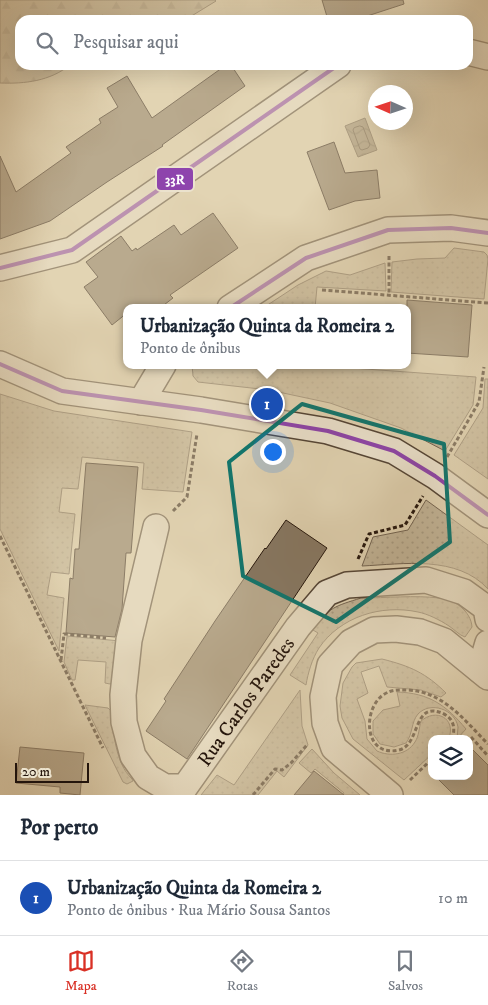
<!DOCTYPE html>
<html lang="pt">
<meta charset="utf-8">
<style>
body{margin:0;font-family:"IM FELL DW Pica",serif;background:#f6f6f7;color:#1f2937}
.controls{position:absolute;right:15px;bottom:15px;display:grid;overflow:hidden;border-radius:10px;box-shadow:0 5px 20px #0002}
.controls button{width:45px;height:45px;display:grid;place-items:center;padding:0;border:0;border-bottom:1px solid #e0e1e3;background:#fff;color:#1f2937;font:25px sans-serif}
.compass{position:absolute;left:368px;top:85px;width:45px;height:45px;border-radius:50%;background:#fff;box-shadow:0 5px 20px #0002;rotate:273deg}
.scale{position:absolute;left:15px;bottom:12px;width:74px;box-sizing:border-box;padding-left:5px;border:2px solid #24150c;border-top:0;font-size:14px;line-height:18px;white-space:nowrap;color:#24150c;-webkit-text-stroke:4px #ece3ce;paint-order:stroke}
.you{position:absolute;left:272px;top:451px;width:18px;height:18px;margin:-12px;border:4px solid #fff;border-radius:50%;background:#1a73e8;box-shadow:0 0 0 8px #1a73e833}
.badge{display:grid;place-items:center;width:32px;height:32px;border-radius:50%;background:#d93025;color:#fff;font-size:16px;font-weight:700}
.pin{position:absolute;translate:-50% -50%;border:2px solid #fff;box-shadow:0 1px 5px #0006}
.popup{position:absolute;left:123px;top:304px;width:288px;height:65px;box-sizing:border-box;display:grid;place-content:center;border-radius:10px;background:#fff;filter:drop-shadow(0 1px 4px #0005);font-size:16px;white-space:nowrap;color:#747a83}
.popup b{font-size:19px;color:#1f2937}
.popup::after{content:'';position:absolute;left:50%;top:100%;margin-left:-10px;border:10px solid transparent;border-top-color:#fff}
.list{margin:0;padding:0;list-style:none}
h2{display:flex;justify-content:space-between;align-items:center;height:65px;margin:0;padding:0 20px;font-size:21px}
h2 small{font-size:16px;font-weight:400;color:#747a83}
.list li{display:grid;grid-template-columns:32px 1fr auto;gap:15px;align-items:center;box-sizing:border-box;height:75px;padding:0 20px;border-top:1px solid #e0e1e3}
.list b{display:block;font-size:19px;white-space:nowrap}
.list p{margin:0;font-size:16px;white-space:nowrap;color:#747a83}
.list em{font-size:16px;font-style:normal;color:#747a83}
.icon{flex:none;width:28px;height:28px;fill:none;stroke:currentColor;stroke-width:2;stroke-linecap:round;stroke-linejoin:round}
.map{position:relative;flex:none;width:488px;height:795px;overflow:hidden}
.search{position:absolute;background:#fff;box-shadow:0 5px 20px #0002;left:15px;right:15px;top:15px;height:55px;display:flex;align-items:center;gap:12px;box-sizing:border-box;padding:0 18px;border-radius:15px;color:#747a83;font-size:19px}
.sheet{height:140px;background:#fff}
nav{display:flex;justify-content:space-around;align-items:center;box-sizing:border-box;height:70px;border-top:1px solid #e0e1e3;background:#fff;font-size:14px;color:#747a83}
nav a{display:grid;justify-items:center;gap:2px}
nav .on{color:#d93025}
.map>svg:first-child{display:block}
.grass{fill:url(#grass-dots);stroke:#736452}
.forest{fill:url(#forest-firs);stroke:#736452}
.water{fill:url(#water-waves);stroke:#6f614e}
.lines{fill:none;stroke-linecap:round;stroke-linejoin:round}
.shore{stroke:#625443;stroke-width:1}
.building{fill:#877863;stroke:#24150c}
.street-casing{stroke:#544536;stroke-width:28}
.path{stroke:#24150c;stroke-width:3;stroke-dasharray:4 2.5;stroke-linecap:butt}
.street{stroke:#ece3ce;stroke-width:25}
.bus-1-casing{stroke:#ece3ce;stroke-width:8}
.bus-1{stroke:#8e44ad;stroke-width:4}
.marked{fill:none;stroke:#0f766e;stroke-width:4;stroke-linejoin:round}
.labels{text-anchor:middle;stroke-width:4;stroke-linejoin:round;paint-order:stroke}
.street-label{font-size:20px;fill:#24150c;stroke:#ece3ce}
.line-badge{stroke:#ece3ce;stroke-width:2}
.badge-label{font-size:14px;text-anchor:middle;font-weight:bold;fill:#fff}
</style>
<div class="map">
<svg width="488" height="795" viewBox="0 0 488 795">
<defs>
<pattern id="grass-dots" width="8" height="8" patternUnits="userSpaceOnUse" patternTransform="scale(1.25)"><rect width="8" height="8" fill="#c2b497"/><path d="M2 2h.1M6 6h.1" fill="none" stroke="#a79a81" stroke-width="1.8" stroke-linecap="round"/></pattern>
<pattern id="forest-firs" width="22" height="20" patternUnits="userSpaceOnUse" patternTransform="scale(1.25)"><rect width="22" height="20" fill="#c2b497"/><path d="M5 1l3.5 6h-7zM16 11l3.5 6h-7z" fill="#a79a81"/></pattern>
<pattern id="water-waves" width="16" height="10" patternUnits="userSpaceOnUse" patternTransform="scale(1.25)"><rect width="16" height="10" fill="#a1937a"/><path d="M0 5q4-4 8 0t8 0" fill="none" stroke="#837762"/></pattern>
</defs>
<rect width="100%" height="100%" fill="#e2d4b3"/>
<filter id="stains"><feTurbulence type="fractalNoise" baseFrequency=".004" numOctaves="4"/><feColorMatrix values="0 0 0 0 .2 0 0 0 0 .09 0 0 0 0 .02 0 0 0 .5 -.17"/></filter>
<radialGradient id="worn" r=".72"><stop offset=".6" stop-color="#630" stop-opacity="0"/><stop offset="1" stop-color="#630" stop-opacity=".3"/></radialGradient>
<!-- grass -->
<path class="grass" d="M454,248L484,252L487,255L488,259L484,299L391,292L392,262L417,259L445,258Z
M385,263L386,291L317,287L315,308H263L298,285L326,271L350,275Z
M192,365H310L476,377L473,405L445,451L401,428L330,403L269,390L198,382L193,376Z
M485,379H488V479L454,455L483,408Z
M0,394L54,411L192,432L183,492L142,489L144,463L82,457L78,489L62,488L59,512L75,514L69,574L51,572L47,595L64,598L59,651L0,529Z
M426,500L488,545V589C457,555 403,564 362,566L373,537L408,530Z
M361,598C386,598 415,595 439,598C454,599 471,611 472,627L465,637C459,635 455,630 449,626C440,620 428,614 418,612C381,604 340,617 319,648C312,659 308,673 306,685L290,675L318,633L313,630C328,607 336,606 361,598Z
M67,636L120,641L114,681L110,684L105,683L106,662L78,660L75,680H72L64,662Z
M382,659C410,666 426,673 446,693L441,697L421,690L387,687L379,666L361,672L368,693L357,699L365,721L367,739L377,751C390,757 407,755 415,742C419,736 419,728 421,721C436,708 456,718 449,738L432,739V754L404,780L353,739L342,718L340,706L343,683L352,667L356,663Z
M300,690L302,726L308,745L284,777L277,771L258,795H201L217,775L234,785Z
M397,692C429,693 446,705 466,729L457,739C457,735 458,731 458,727C455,709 430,701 418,714C411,722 413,734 406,743L394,747L380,744L373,734V721L383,710L400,706Z
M85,705L108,708L111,711C114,733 115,763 132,779L133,781L127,784L123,782Z
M312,749L334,773L360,795H343L344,793L315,769L311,773L299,763Z"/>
<!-- forest -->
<path class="forest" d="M0,0H215L216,1L185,20H20V65H70C50,81 25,84 0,83Z"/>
<!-- water -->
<path class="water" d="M365,118L377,150L358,157L345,126Z"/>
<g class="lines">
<!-- shore -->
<path class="shore" d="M360,126L363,127L370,145L368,148L362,150L360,149L353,130L354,128Z"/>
</g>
<!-- building -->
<path class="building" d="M322,0H403L404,4L355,20H328Z
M226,65H231L245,86L162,145L163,146L107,182L50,221L0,239V156L16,192L71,153L66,147L101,123L99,119L118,107L107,88L127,76L152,118Z
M334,142L345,173L377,170L380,198L355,201L329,210L307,152Z
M213,213L238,248L170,295L173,298L160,308H127V313L112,325L84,287L98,277L86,262L121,236L132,251L136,248L137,250L174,225L181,235Z
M407,300L472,305L468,357L407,353Z
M86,463L138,467L131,553H126L122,609L115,637L66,633L70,578L73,579L75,549H79Z
M286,520L327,548L187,759L146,731L166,701L164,699L215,621L265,548L266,549Z
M469,746L488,765V795H454L435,776H469Z
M20,747L84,753L80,795L60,793V787L16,783Z
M314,771L344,795H294Z"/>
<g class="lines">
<!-- street casing -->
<g class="street-casing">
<g id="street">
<path d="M468,52L488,57"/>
<path d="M0,268L72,250L338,65"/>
<path d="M230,308L306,258L388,230L451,228L488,233"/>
<path d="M0,364L62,391L201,410L328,431L394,451L435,476L488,515"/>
<path d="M141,402L163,365"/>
<path id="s1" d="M156,527L129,640L123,695L124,722L133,756L148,777L165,787H185L298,627L327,593L347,585L426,580L464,592L486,608L488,619"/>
<path d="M480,670L488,643"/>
<path d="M390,795L334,748L325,723L323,697L330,665L351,642L374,630L396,629L420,632L444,641L488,677"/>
</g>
</g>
<!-- path -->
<path class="path" d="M389,256V295
M322,290L488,303
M447,457L479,402L484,367
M173,511L187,497L197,434
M0,536L103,748
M358,559L369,534L405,525L423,496
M61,660L64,634L106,638
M471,737L488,756
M452,739C454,733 455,726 451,720C448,716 443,713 439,712C413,704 420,745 399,750C364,758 362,710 383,695C392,689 398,690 408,690C444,692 465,721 488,744
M410,780L432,759
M253,795L275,769L282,770L291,763L307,745"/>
<!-- street -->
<use href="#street" class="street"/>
<!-- bus-1 casing -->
<g class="bus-1-casing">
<path id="bus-1" d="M0,268L72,250L338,65
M230,308L306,258L388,230L451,228L488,233
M0,364L62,391L201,410L328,431L394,451L435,476L488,515"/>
</g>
<!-- bus-1 -->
<use href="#bus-1" class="bus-1"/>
</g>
<!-- marked area -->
<path d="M0 0H488V795H0ZM302,404L444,444L450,542L336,622L243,576L229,462Z" fill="#e2d4b3" fill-opacity=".55" fill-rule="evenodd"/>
<path class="marked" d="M302,404L444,444L450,542L336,622L243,576L229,462Z"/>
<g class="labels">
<!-- street labels -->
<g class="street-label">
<text dy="7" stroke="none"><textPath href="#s1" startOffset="404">Rua Carlos Paredes</textPath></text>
</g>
</g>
<rect class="line-badge" x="156" y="167" width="38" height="24" rx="5" fill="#8e44ad"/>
<g class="badge-label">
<text x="175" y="184">33R</text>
</g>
<rect width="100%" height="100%" filter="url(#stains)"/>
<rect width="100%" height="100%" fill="url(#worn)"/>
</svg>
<div class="controls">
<button><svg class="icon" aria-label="layers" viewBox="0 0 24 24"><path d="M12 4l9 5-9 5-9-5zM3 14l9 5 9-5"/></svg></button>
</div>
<svg class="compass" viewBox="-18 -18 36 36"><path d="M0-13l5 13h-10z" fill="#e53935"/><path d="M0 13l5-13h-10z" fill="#747a83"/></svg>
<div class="scale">20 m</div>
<div class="you"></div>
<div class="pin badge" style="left:267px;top:404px;background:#1a4fb4">1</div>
<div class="popup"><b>Urbanização Quinta da Romeira 2</b>Ponto de ônibus</div>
<div class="search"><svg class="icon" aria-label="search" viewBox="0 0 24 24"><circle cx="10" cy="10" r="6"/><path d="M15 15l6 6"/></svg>Pesquisar aqui</div>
</div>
<section class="sheet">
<h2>Por perto<small></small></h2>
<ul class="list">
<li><span class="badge" style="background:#1a4fb4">1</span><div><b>Urbanização Quinta da Romeira 2</b><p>Ponto de ônibus · Rua Mário Sousa Santos</p></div><em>10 m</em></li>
</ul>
</section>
<nav>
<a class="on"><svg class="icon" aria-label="map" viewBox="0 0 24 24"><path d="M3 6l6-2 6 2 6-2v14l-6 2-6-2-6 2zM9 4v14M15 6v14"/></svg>Mapa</a>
<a><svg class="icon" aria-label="directions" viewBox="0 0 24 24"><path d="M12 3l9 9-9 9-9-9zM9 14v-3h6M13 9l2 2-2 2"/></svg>Rotas</a>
<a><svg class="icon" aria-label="saved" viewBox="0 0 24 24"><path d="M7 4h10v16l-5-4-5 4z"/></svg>Salvos</a>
</nav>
